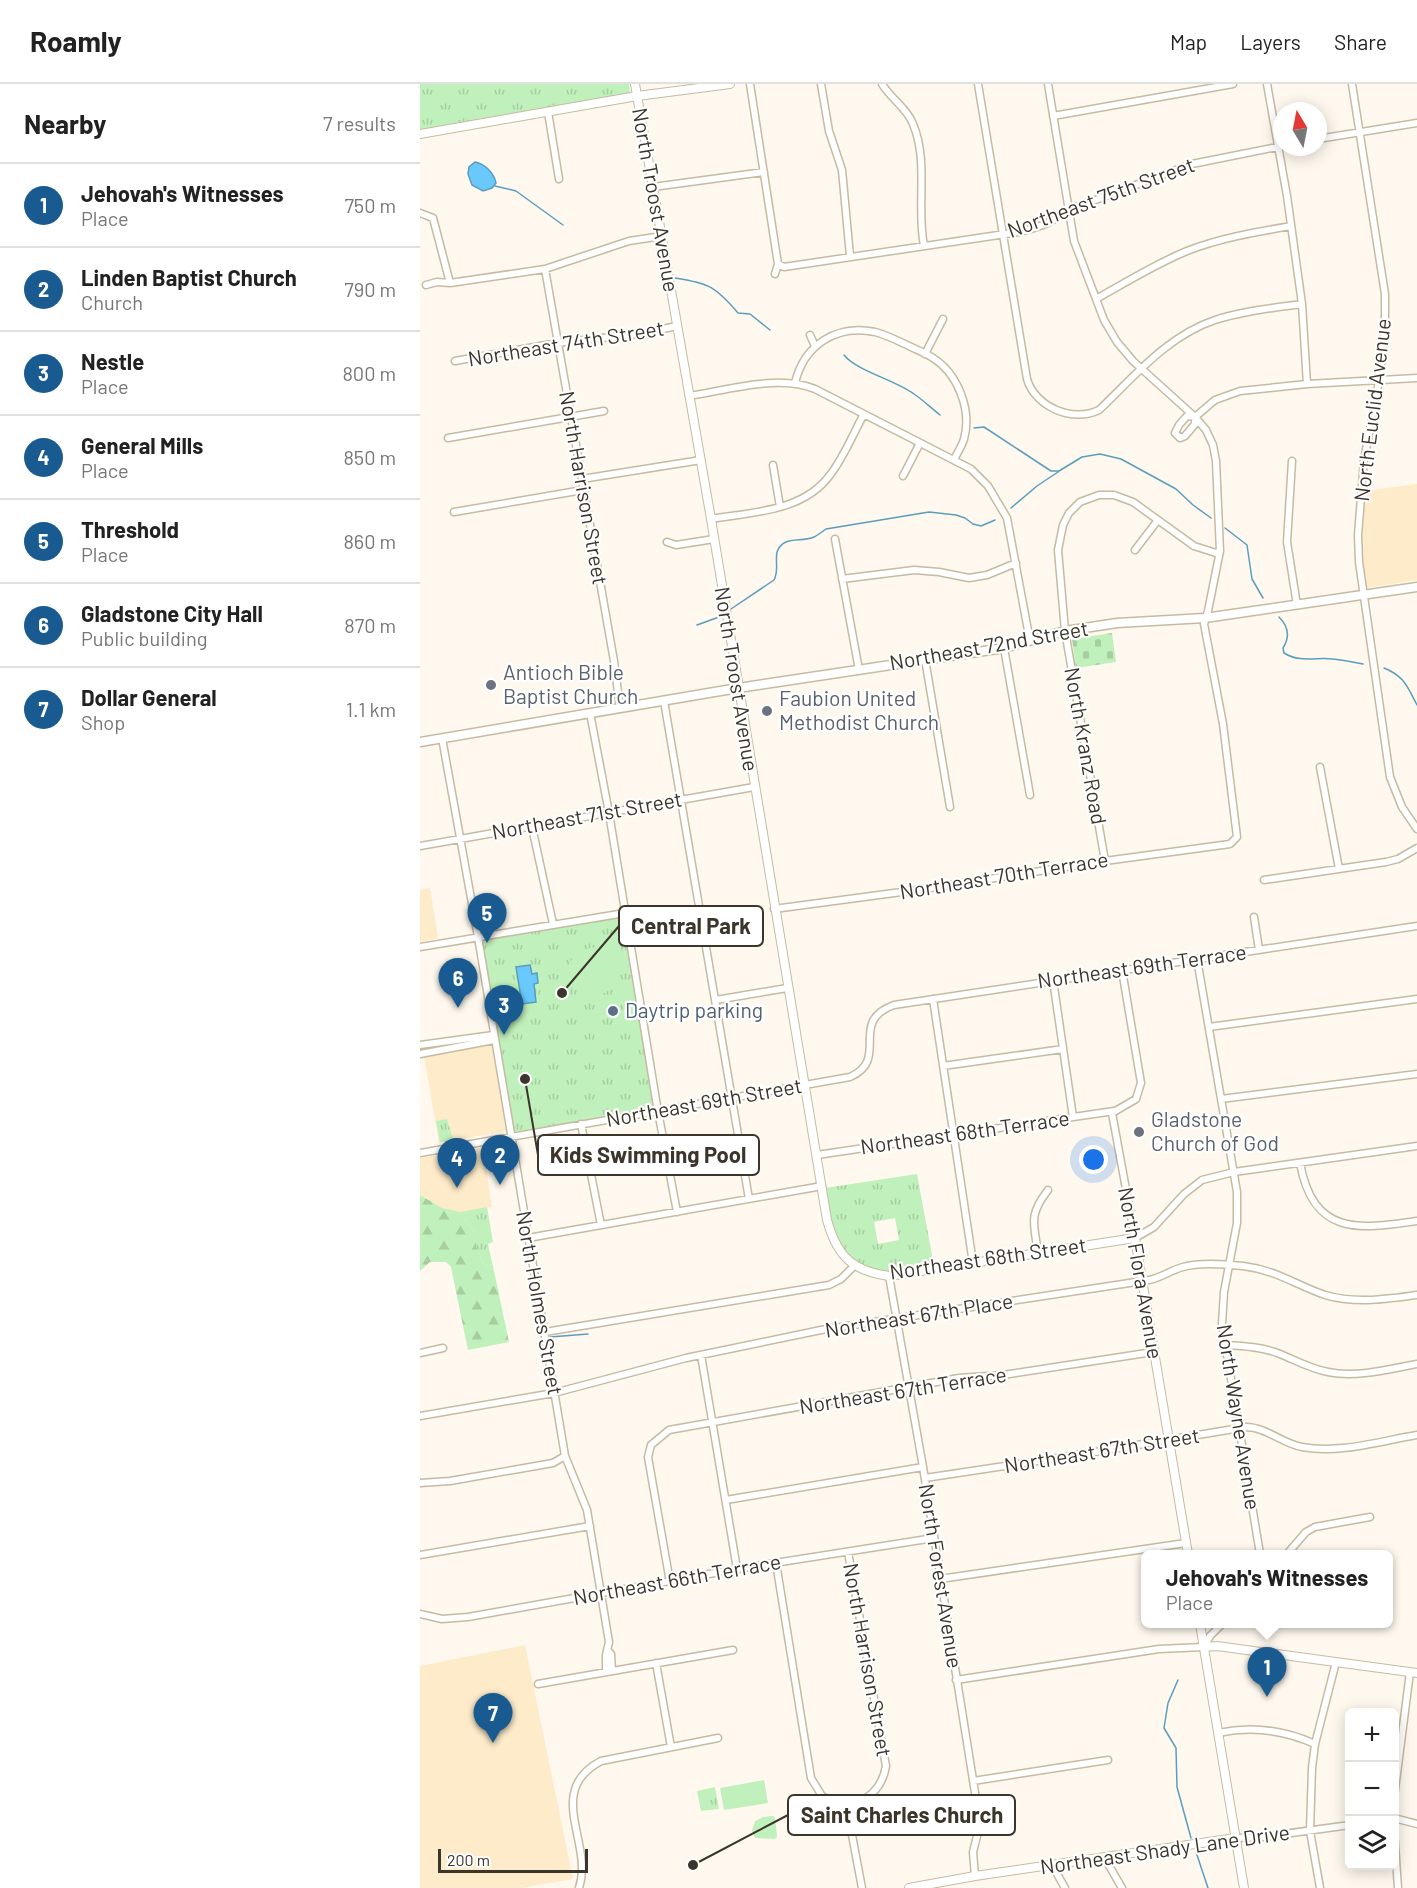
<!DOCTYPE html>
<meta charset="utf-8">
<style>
body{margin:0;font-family:Barlow,sans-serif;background:#f2f2f2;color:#222}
.controls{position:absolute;right:18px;bottom:18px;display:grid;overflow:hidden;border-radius:9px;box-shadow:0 3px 15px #0003}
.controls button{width:54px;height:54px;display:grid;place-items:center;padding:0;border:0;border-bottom:2px solid #e0e0e0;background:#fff;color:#222;font:30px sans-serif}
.compass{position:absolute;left:853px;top:18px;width:54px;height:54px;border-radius:50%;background:#fff;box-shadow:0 3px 15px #0003;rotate:350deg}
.scale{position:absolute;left:18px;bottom:15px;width:150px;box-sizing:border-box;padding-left:6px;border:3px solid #3b352b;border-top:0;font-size:16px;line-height:21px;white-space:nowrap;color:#3b352b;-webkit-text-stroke:4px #fff;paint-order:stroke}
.you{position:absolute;left:674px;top:1076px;width:21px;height:21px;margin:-15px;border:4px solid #fff;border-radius:50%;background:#1a73e8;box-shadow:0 0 0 9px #1a73e833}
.badge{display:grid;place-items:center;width:39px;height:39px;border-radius:50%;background:#195b90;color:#fff;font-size:20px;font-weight:700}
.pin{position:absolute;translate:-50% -50px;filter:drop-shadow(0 2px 3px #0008)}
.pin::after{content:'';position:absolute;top:32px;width:21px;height:18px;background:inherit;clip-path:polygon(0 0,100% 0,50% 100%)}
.popup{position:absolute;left:721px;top:1466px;width:252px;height:78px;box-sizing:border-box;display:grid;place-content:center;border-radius:9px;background:#fff;filter:drop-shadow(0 2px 4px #0005);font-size:20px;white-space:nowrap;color:#767676}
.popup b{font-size:22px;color:#222}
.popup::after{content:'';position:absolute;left:50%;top:100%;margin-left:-12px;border:12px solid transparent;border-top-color:#fff}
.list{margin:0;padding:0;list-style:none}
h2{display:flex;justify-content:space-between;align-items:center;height:78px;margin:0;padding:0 24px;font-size:26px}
h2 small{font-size:20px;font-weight:400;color:#767676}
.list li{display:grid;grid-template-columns:39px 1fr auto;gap:18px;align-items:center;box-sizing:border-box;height:84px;padding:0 24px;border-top:2px solid #e0e0e0}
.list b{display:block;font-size:22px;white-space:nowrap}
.list p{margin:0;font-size:20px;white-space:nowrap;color:#767676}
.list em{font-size:20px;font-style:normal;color:#767676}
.icon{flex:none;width:33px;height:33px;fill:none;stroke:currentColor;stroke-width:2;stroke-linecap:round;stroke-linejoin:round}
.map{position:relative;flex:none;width:997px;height:1804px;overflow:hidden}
header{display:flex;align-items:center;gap:36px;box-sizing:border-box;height:84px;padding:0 30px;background:#fff;border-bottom:2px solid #e0e0e0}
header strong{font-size:28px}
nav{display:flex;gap:33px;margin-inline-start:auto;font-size:21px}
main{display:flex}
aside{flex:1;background:#fff}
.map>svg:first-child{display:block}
.built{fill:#fdebca}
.grass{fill:url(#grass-tufts);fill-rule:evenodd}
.forest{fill:url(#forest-firs)}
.cemetery{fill:url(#cemetery-stones)}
.pitch{fill:#c0f0bb}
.water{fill:#69c9fd;stroke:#5b9dbe;stroke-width:1.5}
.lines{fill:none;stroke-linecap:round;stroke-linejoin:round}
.stream{stroke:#5b9dbe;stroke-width:1.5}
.minor-casing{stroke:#c7baa1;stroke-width:9}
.tertiary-casing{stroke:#c7baa1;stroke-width:10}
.secondary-casing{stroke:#c7baa1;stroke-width:11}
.minor{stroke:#fff;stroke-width:6}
.tertiary{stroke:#fff;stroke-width:8}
.secondary{stroke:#fff;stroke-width:8}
.worship-dot{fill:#6b7280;stroke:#fff;stroke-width:2}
.service-dot{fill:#5c6f8a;stroke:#fff;stroke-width:2}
.labels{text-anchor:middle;stroke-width:4.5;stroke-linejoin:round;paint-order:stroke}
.street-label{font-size:21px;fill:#3b352b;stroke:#fff}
.worship-label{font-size:21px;fill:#5b616d;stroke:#fff;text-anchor:start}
.service-label{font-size:21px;fill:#4e5e75;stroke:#fff;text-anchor:start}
.leader{fill:none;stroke:#3b352b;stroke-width:2}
.callout-dot{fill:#3b352b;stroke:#fff;stroke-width:2}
.callout{fill:#fff;stroke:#3b352b;stroke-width:2}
.callout-label{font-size:22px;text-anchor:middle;font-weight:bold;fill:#3b352b}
</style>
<header>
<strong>Roamly</strong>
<nav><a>Map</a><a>Layers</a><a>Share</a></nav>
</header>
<main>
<aside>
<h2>Nearby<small>7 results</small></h2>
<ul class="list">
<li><span class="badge">1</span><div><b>Jehovah's Witnesses</b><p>Place</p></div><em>750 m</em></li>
<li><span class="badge">2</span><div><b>Linden Baptist Church</b><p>Church</p></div><em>790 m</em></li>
<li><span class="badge">3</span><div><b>Nestle</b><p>Place</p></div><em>800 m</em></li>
<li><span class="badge">4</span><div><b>General Mills</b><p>Place</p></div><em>850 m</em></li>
<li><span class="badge">5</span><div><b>Threshold</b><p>Place</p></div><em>860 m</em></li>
<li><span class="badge">6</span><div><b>Gladstone City Hall</b><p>Public building</p></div><em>870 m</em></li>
<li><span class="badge">7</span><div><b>Dollar General</b><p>Shop</p></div><em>1.1 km</em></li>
</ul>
</aside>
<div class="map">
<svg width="997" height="1804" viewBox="0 0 997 1804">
<defs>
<pattern id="grass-tufts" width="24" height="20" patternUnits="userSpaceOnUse" patternTransform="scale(1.5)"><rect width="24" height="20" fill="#c0f0bb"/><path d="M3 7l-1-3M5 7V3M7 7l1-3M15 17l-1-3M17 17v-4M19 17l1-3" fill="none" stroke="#a6cea1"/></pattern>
<pattern id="forest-firs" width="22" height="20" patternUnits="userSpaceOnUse" patternTransform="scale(1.5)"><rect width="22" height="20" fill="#c0f0bb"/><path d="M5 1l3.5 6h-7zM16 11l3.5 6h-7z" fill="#a6cea1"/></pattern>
<pattern id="cemetery-stones" width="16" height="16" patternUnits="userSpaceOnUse" patternTransform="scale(1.5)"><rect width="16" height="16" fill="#c0f0bb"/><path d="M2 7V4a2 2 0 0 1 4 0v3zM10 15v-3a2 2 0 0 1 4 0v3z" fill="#a6cea1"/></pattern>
</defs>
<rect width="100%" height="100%" fill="#fef8ee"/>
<!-- built -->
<path class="built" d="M997,400V496L945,504L942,464L945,407Z
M10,804L18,854L0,858V806Z
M70,961L73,963L86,1047L19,1059L4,972Z
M63,1064L72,1123L37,1129L22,1124L0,1111V1074Z
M105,1561L153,1795L101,1804H0V1582Z"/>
<!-- grass -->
<path class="grass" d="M0,0H209L210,9L0,46Z
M202,832L234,1025L94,1048L62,856Z
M27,1035L33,1055L20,1058L16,1037Z
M497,1090L514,1182C499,1184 483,1189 468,1188C419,1187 412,1142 405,1104ZM475,1134L479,1156L458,1160L454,1138Z
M67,1123L73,1158L68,1160L74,1187L63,1179L56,1162V1150L40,1128Z
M295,1703L299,1725L281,1727L277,1707Z"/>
<!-- forest -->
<path class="forest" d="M0,1111L22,1124L40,1128L56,1150V1162L63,1179L74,1187L89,1258L48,1266L31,1183L26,1178H10L0,1187Z"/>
<!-- cemetery -->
<path class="cemetery" d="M692,549L696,578L656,584L652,555Z"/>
<!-- pitch -->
<path class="pitch" d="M189,860L194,863L199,900C177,915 172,915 151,898L148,882L157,867Z
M344,1696L348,1719L304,1726L300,1704Z
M352,1732L355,1733L357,1753L354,1755L335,1754L332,1747L335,1737L343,1733Z"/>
<!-- water -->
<path class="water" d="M55,78C65,80 74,89 76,99L72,104L63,107L52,101L48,90L49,83Z
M110,881L112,890L117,889L118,899L114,900L116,918L102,920L96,883Z"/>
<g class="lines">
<!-- stream -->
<path class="stream" d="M75,102L96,107L143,141
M255,194C289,199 296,203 318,229L330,230L350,246
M424,271C437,287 475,296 494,310C503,316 511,324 520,331
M554,344L564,343L631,387H639L662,373L680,370L701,375L756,405L773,421L791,434
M591,424L617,402L638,388
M805,444L827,461L832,495L843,514
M311,525L354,496C359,487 355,478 357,468C363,451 381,459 394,453C398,451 402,448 406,445L509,428L536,431L545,434L553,440L561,442L575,436
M859,533C868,542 870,553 863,564L864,569C880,579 896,573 913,575C923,576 933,578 943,580
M277,541L299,533
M964,584C984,592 987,602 997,621
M130,1253L168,1250
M758,1596L748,1619L744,1644L756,1664L757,1703L771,1754
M776,1768L788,1804"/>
<!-- minor casing -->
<g class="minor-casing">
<path id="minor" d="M330,0L358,180L355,190
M401,0L409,47L422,86L430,172
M462,0C471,15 487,24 493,40C509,78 496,122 504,162
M558,0L607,295C615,323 653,339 679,326C714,293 747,252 795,236C823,227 853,224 882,220
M847,0L867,112L882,220L887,300
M932,0L965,210V247L959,297L944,376L938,451L939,478L970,693L982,723L997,745
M128,28L139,95
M633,32L813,0
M898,55L997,39
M233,103L344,88
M0,129L13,134L30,199
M358,180L364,183L599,148C616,144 637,138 648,124H654L772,80L862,62
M125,185L194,577L200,624
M6,201L17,198L30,199L125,185L209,157L242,152
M676,215C705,199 735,180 767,167C800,154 836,148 871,142
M390,251L395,262
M505,270L523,235
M35,277L137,259L219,250L257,242
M375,299C384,261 416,240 455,248C467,251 478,257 489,262C497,266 506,269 513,274C538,290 552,326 544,355C542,362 537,369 534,376
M269,312C308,306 358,290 395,305L551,385L568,402L587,434L610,557
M767,332L775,333V340L765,352L760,354L755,349L759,341Z
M775,333L795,316L820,307L887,300L997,294
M28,354L184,327
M872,377L867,458L877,521
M353,381L360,423
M483,392L500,359
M162,395L281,376
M34,428L163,406
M291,435C332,428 383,428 410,391C424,373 433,350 444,330
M415,455L439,586
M247,458L256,461L294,455
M715,466L738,436
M422,495L494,486L519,488L549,494L567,491L596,479
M584,564L610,711
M505,575L530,723
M244,617L329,1115
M170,629L189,729L237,1022L257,1128
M22,654L58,853L145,1372L167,1426L189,1558L186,1571V1588
M900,683L919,785
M112,743L133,840
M0,762L334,703
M685,777L645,547L638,466L643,441L649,429L660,418L679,411H694L713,418L774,462L796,469L800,467
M844,796L966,778L978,775L997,764
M354,825L504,805L685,777L810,760L817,753L803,640L784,540L788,527L800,467L796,377L793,361L786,346L775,333L713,277L697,258L684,236L654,157L628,0
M834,833L839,866
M0,863L205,829
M777,875L817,1108V1139L804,1208L802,1240L840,1470
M702,886L721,999L716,1015L692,1029L715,1154L734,1143L764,1110L782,1096L814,1088L997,1062
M633,896L653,1033
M513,915L553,1179
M296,916L367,904
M789,943L997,915
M0,961L73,951
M0,970L74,956
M523,982L643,965
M801,1015L997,990
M161,1040L181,1141
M0,1069L430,993C471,975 427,938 474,921L997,842
M397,1071L694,1027
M880,1079C893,1151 937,1146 997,1137
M108,1154L402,1102
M618,1169C614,1139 608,1132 628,1106
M469,1192L503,1383L560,1740L553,1768L555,1792
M125,1248L409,1201L421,1195L434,1182
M805,1261C824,1262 843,1263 860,1270C877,1277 891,1285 908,1288C937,1294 969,1285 997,1280
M0,1269L23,1264
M281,1271L317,1485
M0,1332L134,1309L266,1274L401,1246L729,1196C741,1194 751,1186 763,1183C780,1178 805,1180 823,1182C856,1186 876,1201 905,1211C936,1220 966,1215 997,1211
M505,1394L657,1371L826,1343C846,1343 863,1360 882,1363C920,1370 960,1357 997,1351
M0,1399L30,1397L133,1379L145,1372
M306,1416L503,1383
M867,1470L886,1448L895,1443L950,1433
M0,1471L170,1442
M356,1479L391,1694L402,1712L424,1723
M520,1495L766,1459
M250,1498L228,1373L231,1361L249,1346L539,1294L583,1291L733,1268
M0,1530L22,1535L48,1533L317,1485L514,1454
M188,1567L191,1570L192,1587
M236,1579L251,1663
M536,1596L739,1565L784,1563L790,1552L802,1540
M118,1600L313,1566
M798,1649C831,1642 864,1646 895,1660
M553,1697L688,1676
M974,1713L990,1588
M424,1723C447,1717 462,1706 466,1682L428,1468
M424,1723L432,1751L442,1804
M974,1734L997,1740
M974,1747L978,1804
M816,1754L842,1753L930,1741
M684,1773L702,1804
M632,1781L645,1804
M159,1804C174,1759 124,1707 181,1677L298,1654
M900,1804L890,1747L892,1684L895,1660L916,1578"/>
</g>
<!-- tertiary casing -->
<g class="tertiary-casing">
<path id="tertiary" d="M215,0L291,435L407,1136C417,1172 432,1187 469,1192L715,1154L768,1470
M0,50L217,12L310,0
M780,1540L824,1804
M784,1563L797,1562L997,1589
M489,1804L555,1792L816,1754"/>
</g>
<!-- secondary casing -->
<g class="secondary-casing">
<path id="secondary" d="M0,658L318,604L584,564L645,547L697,539L785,534L997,503"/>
</g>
<!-- minor -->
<use href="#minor" class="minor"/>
<!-- tertiary -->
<use href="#tertiary" class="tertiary"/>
<!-- secondary -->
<use href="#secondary" class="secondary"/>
</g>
<!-- markers -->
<g class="worship-dot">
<circle cx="71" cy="601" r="6"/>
<circle cx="347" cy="627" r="6"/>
<circle cx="719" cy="1048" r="6"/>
</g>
<circle class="service-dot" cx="193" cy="927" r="6"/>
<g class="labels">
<!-- street labels -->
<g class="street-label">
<text transform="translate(681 114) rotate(-20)" y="7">Northeast 75th Street</text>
<text transform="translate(235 116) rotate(80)" y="7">North Troost Avenue</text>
<text transform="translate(146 260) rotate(-9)" y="7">Northeast 74th Street</text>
<text transform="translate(953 326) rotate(-83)" y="7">North Euclid Avenue</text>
<text transform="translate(163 404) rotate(80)" y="7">North Harrison Street</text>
<text transform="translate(569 562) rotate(-10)" y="7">Northeast 72nd Street</text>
<text transform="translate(316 595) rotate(81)" y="7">North Troost Avenue</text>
<text transform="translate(665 662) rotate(80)" y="7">North Kranz Road</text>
<text transform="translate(167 732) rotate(-10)" y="7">Northeast 71st Street</text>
<text transform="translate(584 792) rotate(-9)" y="7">Northeast 70th Terrace</text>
<text transform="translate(722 883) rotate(-8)" y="7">Northeast 69th Terrace</text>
<text transform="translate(284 1019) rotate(-10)" y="7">Northeast 69th Street</text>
<text transform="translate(545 1049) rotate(-8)" y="7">Northeast 68th Terrace</text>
<text transform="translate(568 1175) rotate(-8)" y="7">Northeast 68th Street</text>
<text transform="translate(720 1189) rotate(80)" y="7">North Flora Avenue</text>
<text transform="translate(119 1219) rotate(80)" y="7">North Holmes Street</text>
<text transform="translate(499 1232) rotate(-9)" y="7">Northeast 67th Place</text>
<text transform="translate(483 1307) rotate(-9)" y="7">Northeast 67th Terrace</text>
<text transform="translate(818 1333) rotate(81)" y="7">North Wayne Avenue</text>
<text transform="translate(682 1367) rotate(-9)" y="7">Northeast 67th Street</text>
<text transform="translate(520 1492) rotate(81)" y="7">North Forest Avenue</text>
<text transform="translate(257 1496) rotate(-10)" y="7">Northeast 66th Terrace</text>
<text transform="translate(447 1576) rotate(80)" y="7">North Harrison Street</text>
<text transform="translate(745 1766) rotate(-8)" y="7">Northeast Shady Lane Drive</text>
</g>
<!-- worship labels -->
<g class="worship-label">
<text x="83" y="596">Antioch Bible<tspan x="83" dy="24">Baptist Church</tspan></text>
<text x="359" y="622">Faubion United<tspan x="359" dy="24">Methodist Church</tspan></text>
<text x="731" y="1043">Gladstone<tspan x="731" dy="24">Church of God</tspan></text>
</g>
<!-- service labels -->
<g class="service-label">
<text x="205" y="934">Daytrip parking</text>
</g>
</g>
<!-- callouts -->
<path class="leader" d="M142 909L199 842M105 995L118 1071M273 1781L368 1731"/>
<g class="callout-dot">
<circle cx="142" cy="909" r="6"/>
<circle cx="105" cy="995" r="6"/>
<circle cx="273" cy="1781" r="6"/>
</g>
<g class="callout">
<rect x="199" y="822" width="144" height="40" rx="6"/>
<rect x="118" y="1051" width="221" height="40" rx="6"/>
<rect x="368" y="1711" width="227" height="40" rx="6"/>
</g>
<g class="callout-label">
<text x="271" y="850">Central Park</text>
<text x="228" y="1079">Kids Swimming Pool</text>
<text x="482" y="1739">Saint Charles Church</text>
</g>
</svg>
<div class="controls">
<button>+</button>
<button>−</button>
<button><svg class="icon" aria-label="layers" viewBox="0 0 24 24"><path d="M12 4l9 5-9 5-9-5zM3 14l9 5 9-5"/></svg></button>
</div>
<svg class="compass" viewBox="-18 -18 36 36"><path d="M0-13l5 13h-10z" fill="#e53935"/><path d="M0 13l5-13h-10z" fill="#767676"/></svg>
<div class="scale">200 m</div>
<div class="you"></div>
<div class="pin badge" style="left:847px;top:1613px">1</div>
<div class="popup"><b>Jehovah's Witnesses</b>Place</div>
<div class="pin badge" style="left:80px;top:1101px">2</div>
<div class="pin badge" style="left:84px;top:951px">3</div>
<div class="pin badge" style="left:37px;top:1104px">4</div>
<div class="pin badge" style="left:67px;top:859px">5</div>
<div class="pin badge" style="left:38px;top:924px">6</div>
<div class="pin badge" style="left:73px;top:1659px">7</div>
</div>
</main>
